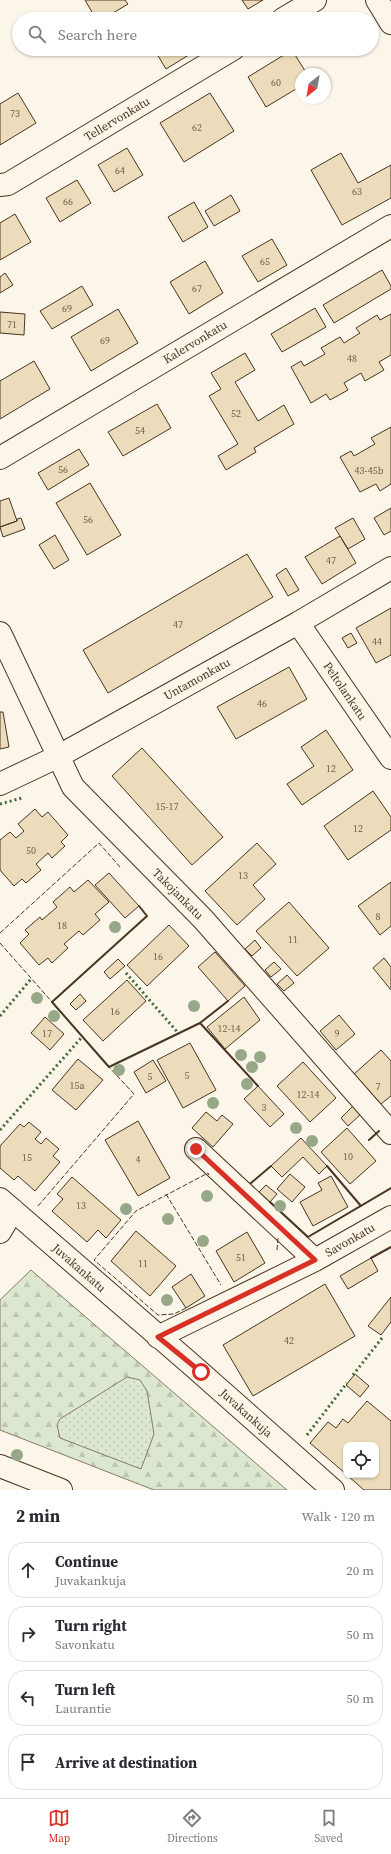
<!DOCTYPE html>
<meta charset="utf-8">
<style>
body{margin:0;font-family:"Source Serif 4",serif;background:#f7f7f7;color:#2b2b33}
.controls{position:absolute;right:12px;bottom:12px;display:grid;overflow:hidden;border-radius:8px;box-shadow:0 1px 3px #0004}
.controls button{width:36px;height:36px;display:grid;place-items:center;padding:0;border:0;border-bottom:1px solid #e1e1e2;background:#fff;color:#2b2b33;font:20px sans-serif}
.compass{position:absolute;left:295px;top:68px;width:36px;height:36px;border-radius:50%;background:#fff;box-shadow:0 1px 3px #0004;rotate:211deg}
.stop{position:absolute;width:12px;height:12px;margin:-9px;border:3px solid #d93025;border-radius:50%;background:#fff}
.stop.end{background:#d93025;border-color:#fff;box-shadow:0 1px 4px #0008}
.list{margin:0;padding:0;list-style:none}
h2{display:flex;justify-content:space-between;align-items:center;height:52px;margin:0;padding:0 16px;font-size:17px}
h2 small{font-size:13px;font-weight:400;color:#7c7c81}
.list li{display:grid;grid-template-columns:26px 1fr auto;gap:12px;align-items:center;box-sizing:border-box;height:56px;margin:0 8px 8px;padding:0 8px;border:1px solid #e1e1e2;border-radius:16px}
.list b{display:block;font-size:15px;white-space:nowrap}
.list p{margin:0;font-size:13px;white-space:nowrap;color:#7c7c81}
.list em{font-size:13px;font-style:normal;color:#7c7c81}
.icon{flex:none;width:22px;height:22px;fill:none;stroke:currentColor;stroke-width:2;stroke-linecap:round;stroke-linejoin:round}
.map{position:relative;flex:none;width:391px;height:1490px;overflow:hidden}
.search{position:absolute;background:#fff;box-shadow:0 1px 3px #0004;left:12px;right:12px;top:12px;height:44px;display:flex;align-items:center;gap:10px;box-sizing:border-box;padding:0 14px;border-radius:22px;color:#7c7c81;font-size:15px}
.sheet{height:308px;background:#fff}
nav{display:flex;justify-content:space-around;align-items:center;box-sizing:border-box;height:56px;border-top:1px solid #e1e1e2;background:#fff;font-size:11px;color:#7c7c81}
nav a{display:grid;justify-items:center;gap:2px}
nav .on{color:#d93025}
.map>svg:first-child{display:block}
.forest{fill:url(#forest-firs);stroke:#887966}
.park{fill:url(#park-dots);stroke:#887966}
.building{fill:#ecdcbc;stroke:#4a3520}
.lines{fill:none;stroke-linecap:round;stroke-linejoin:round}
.minor-casing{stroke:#4a3520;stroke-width:24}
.major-casing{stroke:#4a3520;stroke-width:24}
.minor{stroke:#fbf6e9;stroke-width:22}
.major{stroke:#fbf6e9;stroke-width:22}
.hedge{stroke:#436837;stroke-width:3;stroke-dasharray:2 3;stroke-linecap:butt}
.fence{stroke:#4a3520;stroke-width:1;stroke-dasharray:5 2;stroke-linecap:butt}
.wall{stroke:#4a3520;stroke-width:2}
.tree{fill:#96a887}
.route{stroke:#d93025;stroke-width:5}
.labels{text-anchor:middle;stroke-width:3;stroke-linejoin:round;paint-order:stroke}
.number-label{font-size:10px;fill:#725f47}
.street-label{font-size:12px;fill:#4a3520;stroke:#fbf6e9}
</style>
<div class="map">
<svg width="391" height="1490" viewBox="0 0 391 1490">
<defs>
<pattern id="forest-firs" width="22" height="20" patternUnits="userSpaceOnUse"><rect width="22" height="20" fill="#dce7d0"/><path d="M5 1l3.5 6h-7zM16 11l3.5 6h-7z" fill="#bec7b2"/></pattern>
<pattern id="park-dots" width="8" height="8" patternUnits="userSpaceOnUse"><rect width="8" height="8" fill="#dce7d0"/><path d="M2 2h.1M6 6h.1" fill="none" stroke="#bec7b2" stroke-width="1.8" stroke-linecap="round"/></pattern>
</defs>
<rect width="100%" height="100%" fill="#fbf6e9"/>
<!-- forest -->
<path class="forest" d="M31,1270L287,1490H154L0,1430V1300Z"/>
<!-- park -->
<path class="park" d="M127,1377L140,1380L147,1391L154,1434L141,1469L60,1438L57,1425L60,1419Z"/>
<!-- building -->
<path class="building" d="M85,0H125L128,4L103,19H96Z
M242,0H263L248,9Z
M57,49H70L60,55Z
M154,49H189L192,53L166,69Z
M292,50L307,74H301V86L266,107L248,77Z
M18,93L36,123L0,145V104Z
M210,93L234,131L184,162L160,123Z
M127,148L143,175L114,192L98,165Z
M341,153L358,183L391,165V198L342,225L311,170Z
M77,180L91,203L60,222L46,198Z
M231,195L240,211L214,226L205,211Z
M194,202L208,227L183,242L168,217Z
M15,214L31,242L0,260V223Z
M272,239L287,265L258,282L242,256Z
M205,261L223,293L189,314L170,282Z
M382,270L391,286V289L334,323L323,305Z
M5,273L13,285L0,293V277Z
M82,286L93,305L52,329L40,311Z
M315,308L326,327L282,352L271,334Z
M118,309L138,343L91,371L71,337Z
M0,312L25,314L24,335L0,333Z
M391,314V355L379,362L384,370L365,381L361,373L344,383L348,390L330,400L326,394L311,403L291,367L301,361L304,366L325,354L321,348L340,337L344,343L360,333L356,328L377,315L380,320Z
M245,353L255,370L235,382L258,421L284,405L294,424L254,448L256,452L226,470L218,456L238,444L209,396L221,389L211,373Z
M34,361L50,389L0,419V381Z
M157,404L171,428L123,456L108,432Z
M391,427V484L380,491L376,484L360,492L340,457L351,451L354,456L375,444L371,438Z
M79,449L89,465L48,490L38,473Z
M90,483L121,535L87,555L56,503Z
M9,498L17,521L0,527V501Z
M391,508V531L384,535L374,518Z
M21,518L25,529L3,537L0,527L17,521V519Z
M353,518L365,539L348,549L335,528Z
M55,535L69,560L54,569L39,545Z
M340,536L356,563L322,584L305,557Z
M247,554L273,597L108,693L83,650Z
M286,568L299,590L288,596L276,575Z
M391,608V655L376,663L356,628Z
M351,633L357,643L348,648L342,638Z
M289,667L307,699L236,739L217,707Z
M0,712H3L9,747L0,749Z
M326,730L353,770L302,805L287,784L314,766L301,747Z
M142,748L223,837L192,865L112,776Z
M373,791L391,817V830L348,860L324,826Z
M35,809L42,817L48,812L68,835L61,842L65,846L52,858L48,853L36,864L41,870L26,883L22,879L14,886L0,870V840L10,832L16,838L24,831L18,824Z
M257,843L276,864L253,885L265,899L237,925L205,891Z
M109,873L139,906L125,918L95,885Z
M88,880L109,902L95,914L100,920L83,935L79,931L64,944L68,948L52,963L48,958L39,965L20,943L29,934L25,930L40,917L42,920L57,907L53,902L70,887L74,892Z
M391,882V926L380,935L358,906Z
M289,902L329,948L297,976L256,931Z
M169,925L189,946L147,986L127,965Z
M255,940L261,948L252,956L245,949Z
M215,952L245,986L228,1001L198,967Z
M384,958L391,967V990L373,968Z
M118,959L125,966L110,979L104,972Z
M274,962L281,969L271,977L265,970Z
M287,975L294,983L284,991L277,984Z
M127,980L146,1001L103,1041L83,1020Z
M80,994L86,1001L76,1010L70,1004Z
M244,997L260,1020L225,1049L207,1027Z
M339,1015L355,1034L336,1050L320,1031Z
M45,1017L64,1034L50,1050L31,1033Z
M190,1043L216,1090L183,1108L157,1060Z
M381,1050L391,1061V1096L381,1104L354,1074Z
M78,1059L103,1080L76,1110L52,1090Z
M153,1060L166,1081L146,1093L134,1072Z
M303,1062L336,1098L310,1122L277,1086Z
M258,1086L284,1114L270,1127L244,1099Z
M353,1106L361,1114L348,1126L341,1118Z
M206,1112L217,1121L222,1115L233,1124L213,1147L192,1128Z
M138,1121L170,1178L138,1196L105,1140Z
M29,1122L41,1132L35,1139L41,1144L46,1138L59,1149L53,1156L60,1162L35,1191L18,1176L14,1180L0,1168V1146L20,1124L24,1127Z
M347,1128L376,1161L350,1184L321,1152Z
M301,1138L327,1166L319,1174L303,1157L282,1177L271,1166Z
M290,1174L305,1187L292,1202L277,1189Z
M331,1176L348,1207L313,1226L300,1202L322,1190L318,1183Z
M72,1177L121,1220L106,1238L98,1230L87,1242L52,1211L63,1199L57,1194Z
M266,1185L277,1194L270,1202L259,1192Z
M136,1231L176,1266L150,1296L111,1261Z
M247,1232L265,1263L234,1282L216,1251Z
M371,1258L378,1271L348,1289L340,1276Z
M191,1274L205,1296L186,1308L172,1287Z
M325,1284L355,1336L253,1396L223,1345Z
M391,1297V1322L381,1335L368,1326Z
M355,1374L369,1386L360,1397L346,1385Z
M367,1401L391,1421V1490H364L347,1475H376V1445H346V1474L310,1443L328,1422L336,1428L343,1419L348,1423Z"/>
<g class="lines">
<!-- minor casing -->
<g class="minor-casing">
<path id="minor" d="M283,19L315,0
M0,185L8,184L233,49
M0,458L391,226
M298,623L391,758
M0,633L73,787L203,919L391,1133
M0,784L57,757L298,623L391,568
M196,1149L315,1260
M0,1199L193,1366L333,1490
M0,1232L13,1210
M158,1337L315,1260L391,1217
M0,1466L61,1490"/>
</g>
<!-- major casing -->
<g class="major-casing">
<path id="major" d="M377,0L391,23"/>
</g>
<!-- minor -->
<use href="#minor" class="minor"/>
<!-- major -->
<use href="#major" class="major"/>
<!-- hedge -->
<path class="hedge" d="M0,804L22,798
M126,973L179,1034
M0,1016L31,979
M0,1130L82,1037
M353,1375L382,1338
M307,1435L347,1383"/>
<!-- fence -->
<path class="fence" d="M0,933L99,843L120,867
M0,943L52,1002
M166,1194L221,1285
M38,1206L134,1094L109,1067
M277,1250L278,1238
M186,1308L174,1314L158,1315L94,1260L136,1211L208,1173L209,1175"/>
<!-- wall -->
<path class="wall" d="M139,906L147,916L52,1002L109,1067L200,1023L228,1001
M200,1023L258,1086
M369,1140L379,1131
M327,1166L361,1206
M251,1183L271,1166
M270,1202L308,1237L391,1188
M371,1258L391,1247"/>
</g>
<!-- trees -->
<g class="tree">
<circle cx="115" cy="927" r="6"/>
<circle cx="37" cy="998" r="6"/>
<circle cx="194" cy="1006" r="6"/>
<circle cx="54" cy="1016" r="6"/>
<circle cx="241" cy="1055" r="6"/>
<circle cx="260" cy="1057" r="6"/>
<circle cx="252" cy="1067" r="6"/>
<circle cx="119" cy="1070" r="6"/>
<circle cx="247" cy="1084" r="6"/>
<circle cx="213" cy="1103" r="6"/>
<circle cx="296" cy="1128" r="6"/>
<circle cx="312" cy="1141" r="6"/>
<circle cx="207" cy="1196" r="6"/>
<circle cx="280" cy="1206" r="6"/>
<circle cx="126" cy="1209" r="6"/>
<circle cx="168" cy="1219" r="6"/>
<circle cx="203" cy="1241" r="6"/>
<circle cx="167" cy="1300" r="6"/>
<circle cx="17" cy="1455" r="6"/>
</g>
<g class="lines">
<!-- route -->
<path class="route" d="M196,1149L315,1260L158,1337L201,1372"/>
</g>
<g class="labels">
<!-- number labels -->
<g class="number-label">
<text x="276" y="86">60</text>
<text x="15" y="117">73</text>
<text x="197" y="131">62</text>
<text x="120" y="174">64</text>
<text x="357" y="195">63</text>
<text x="68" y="205">66</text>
<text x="265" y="265">65</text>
<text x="197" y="292">67</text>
<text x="67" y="312">69</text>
<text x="12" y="328">71</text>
<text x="105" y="344">69</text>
<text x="352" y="362">48</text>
<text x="236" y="417">52</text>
<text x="140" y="434">54</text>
<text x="63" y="473">56</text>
<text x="369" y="474">43-45b</text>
<text x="88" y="523">56</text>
<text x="331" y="564">47</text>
<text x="178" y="628">47</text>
<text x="377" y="645">44</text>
<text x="262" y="707">46</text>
<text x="331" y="772">12</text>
<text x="167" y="810">15-17</text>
<text x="358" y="832">12</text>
<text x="31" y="854">50</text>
<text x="243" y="879">13</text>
<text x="378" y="920">8</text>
<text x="62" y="929">18</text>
<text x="293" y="943">11</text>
<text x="158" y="960">16</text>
<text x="115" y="1015">16</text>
<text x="229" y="1032">12-14</text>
<text x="47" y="1037">17</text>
<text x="337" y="1037">9</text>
<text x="187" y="1079">5</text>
<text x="150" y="1080">5</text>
<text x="77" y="1089">15a</text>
<text x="378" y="1090">7</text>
<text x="308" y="1098">12-14</text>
<text x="264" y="1111">3</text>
<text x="348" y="1160">10</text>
<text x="27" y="1161">15</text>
<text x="138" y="1163">4</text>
<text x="81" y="1209">13</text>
<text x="241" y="1261">51</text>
<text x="143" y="1267">11</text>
<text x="289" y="1344">42</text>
</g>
<!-- street labels -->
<g class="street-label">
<text transform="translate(117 119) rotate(-31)" y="4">Tellervonkatu</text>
<text transform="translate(195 342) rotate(-31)" y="4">Kalervonkatu</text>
<text transform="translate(197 679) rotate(-29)" y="4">Untamonkatu</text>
<text transform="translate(345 691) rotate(56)" y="4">Peltolankatu</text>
<text transform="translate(178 894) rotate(45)" y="4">Takojankatu</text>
<text transform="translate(350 1240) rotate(-30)" y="4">Savonkatu</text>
<text transform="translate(79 1268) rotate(41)" y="4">Juvakankatu</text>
<text transform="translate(246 1413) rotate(42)" y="4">Juvakankuja</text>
</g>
</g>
</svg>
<div class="controls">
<button><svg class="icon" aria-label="locate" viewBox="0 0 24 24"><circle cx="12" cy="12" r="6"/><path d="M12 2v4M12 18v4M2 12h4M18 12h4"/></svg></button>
</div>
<svg class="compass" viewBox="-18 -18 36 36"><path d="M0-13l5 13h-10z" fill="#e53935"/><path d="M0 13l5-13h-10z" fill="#7c7c81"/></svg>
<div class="stop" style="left:201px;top:1372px"></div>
<div class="stop end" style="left:196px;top:1149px"></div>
<div class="search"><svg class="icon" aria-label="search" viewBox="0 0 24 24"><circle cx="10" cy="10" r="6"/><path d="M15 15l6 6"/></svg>Search here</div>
</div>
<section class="sheet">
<h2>2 min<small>Walk · 120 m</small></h2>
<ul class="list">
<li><svg class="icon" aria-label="ahead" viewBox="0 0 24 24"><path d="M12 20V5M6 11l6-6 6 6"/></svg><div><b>Continue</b><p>Juvakankuja</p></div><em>20 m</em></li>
<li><svg class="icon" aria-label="right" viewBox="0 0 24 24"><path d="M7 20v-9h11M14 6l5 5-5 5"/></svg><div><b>Turn right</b><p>Savonkatu</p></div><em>50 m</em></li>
<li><svg class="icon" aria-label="left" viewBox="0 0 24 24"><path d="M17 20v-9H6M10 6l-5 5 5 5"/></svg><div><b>Turn left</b><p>Laurantie</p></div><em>50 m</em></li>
<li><svg class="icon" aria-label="arrive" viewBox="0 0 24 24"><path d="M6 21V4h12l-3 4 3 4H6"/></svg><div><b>Arrive at destination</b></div></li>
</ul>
</section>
<nav>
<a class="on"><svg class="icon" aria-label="map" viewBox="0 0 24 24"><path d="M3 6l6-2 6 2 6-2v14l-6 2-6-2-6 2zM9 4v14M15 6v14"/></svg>Map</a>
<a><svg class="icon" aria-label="directions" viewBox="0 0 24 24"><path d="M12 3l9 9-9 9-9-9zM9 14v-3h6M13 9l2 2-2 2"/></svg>Directions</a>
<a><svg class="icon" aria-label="saved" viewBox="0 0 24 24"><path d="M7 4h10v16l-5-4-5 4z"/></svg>Saved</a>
</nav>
